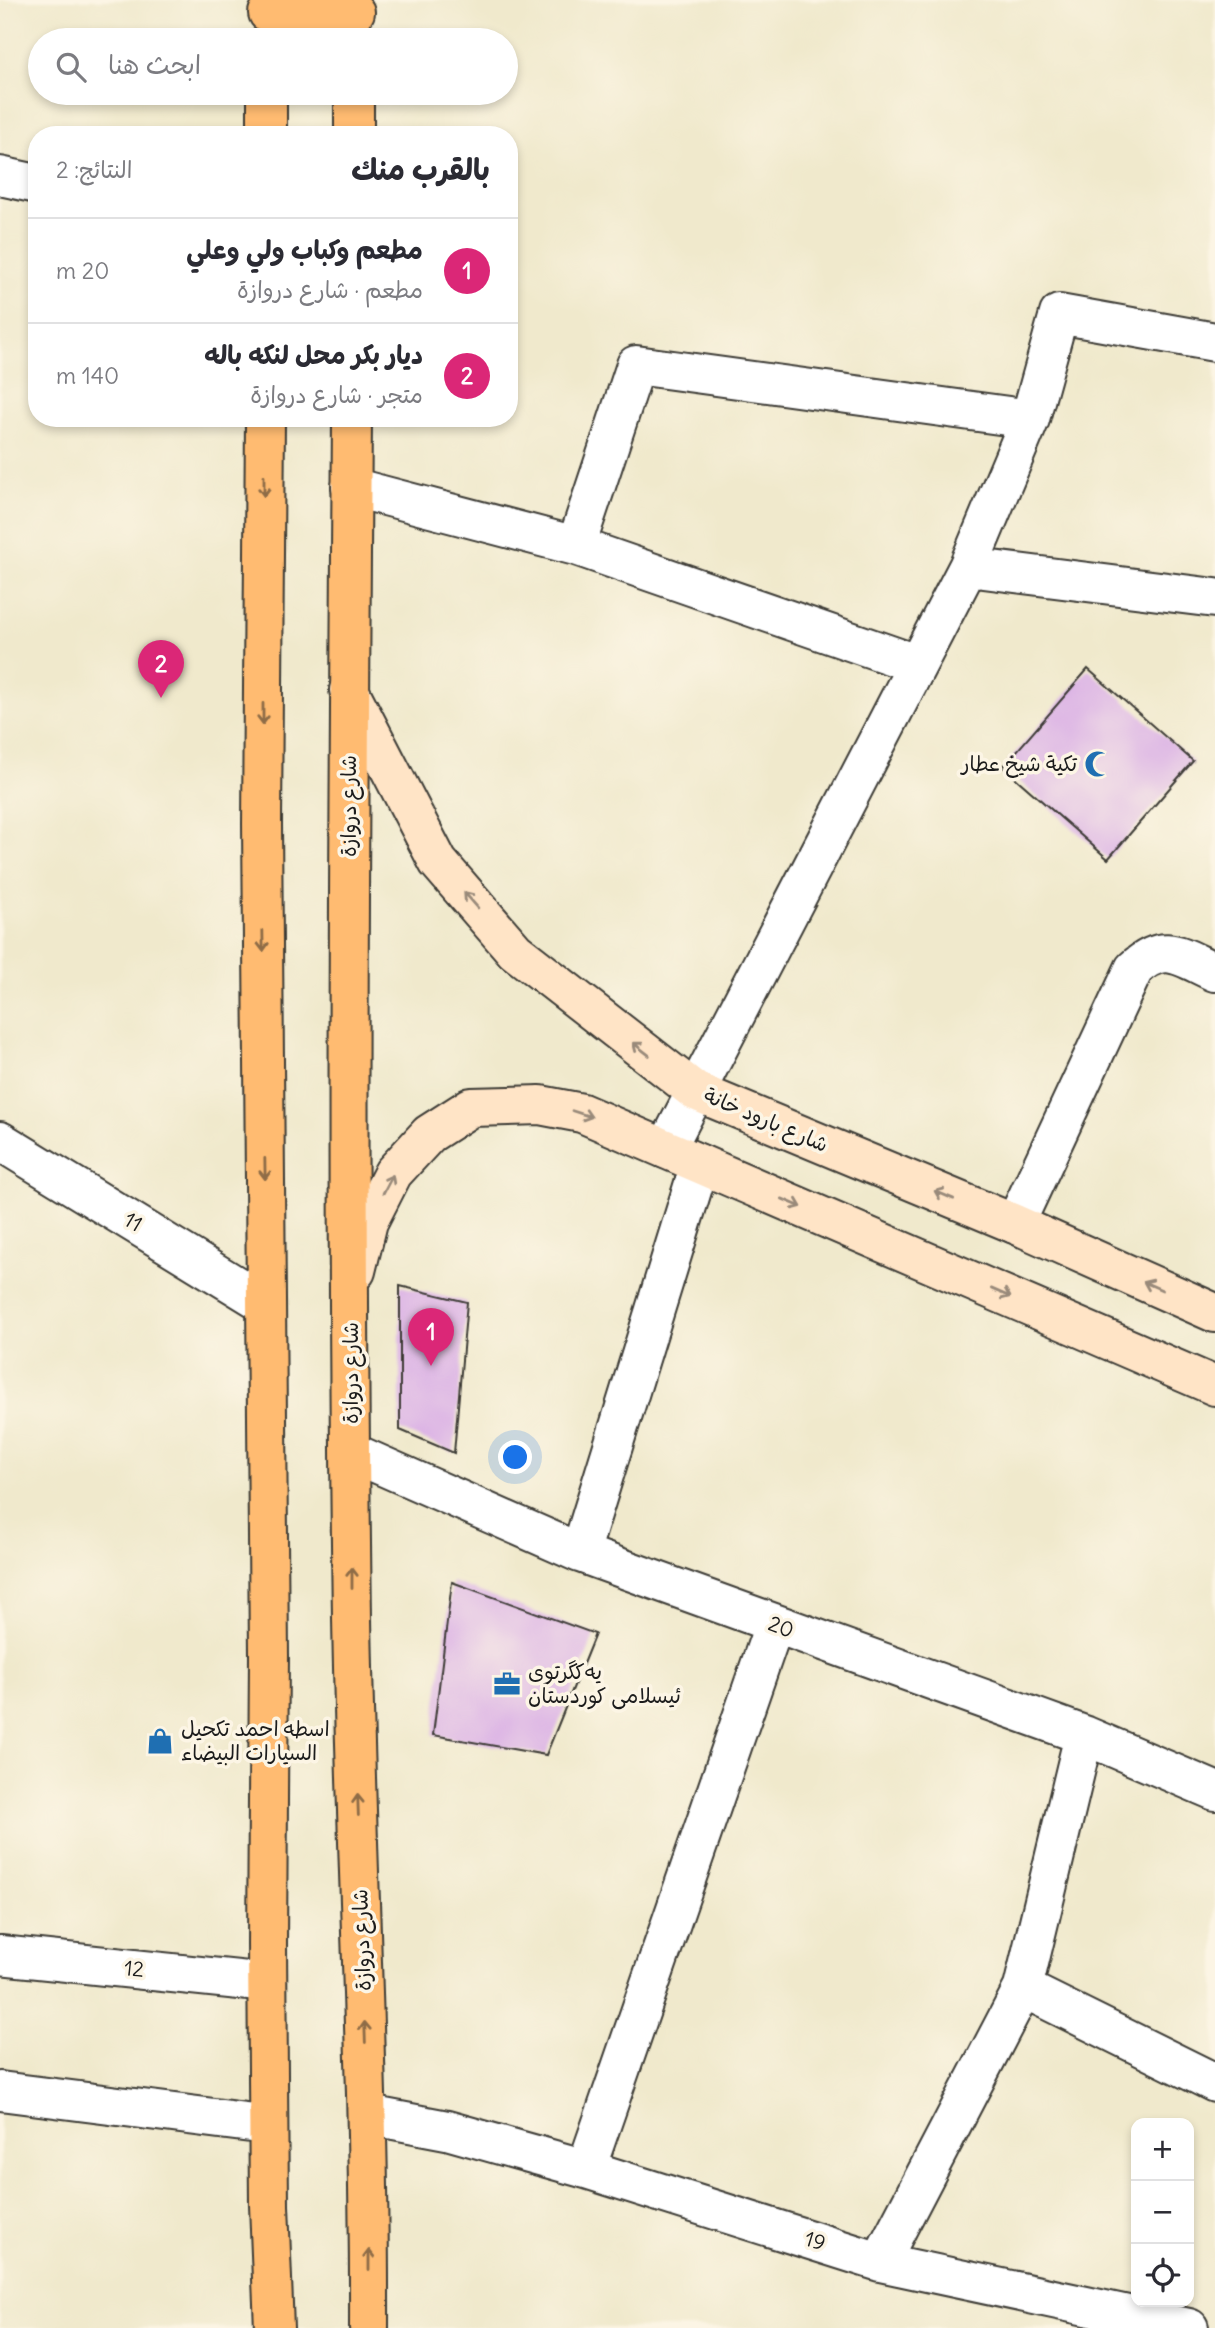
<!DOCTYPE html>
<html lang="ar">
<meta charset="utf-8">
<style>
body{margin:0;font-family:Delius,"Playpen Sans Arabic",sans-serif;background:#f2f2f3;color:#2b2b33;direction:rtl}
.controls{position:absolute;right:21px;bottom:21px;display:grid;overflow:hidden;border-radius:14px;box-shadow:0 4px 10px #0003}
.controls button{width:63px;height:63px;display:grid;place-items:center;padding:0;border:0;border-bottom:2px solid #e1e1e2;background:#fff;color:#2b2b33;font:35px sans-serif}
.you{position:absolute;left:516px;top:1458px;width:24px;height:24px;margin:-18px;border:5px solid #fff;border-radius:50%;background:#1a73e8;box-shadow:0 0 0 10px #1a73e833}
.badge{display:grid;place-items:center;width:46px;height:46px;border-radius:50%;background:#db2777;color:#fff;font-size:23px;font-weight:700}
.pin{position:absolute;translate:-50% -58px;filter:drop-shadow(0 2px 4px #0008)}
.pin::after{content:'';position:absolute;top:37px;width:24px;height:21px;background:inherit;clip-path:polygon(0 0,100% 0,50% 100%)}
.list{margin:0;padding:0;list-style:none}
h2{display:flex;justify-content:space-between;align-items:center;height:91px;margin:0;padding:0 28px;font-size:30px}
h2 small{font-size:23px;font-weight:400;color:#7c7c81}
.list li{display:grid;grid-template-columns:46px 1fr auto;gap:21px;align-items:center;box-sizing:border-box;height:105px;padding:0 28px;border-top:2px solid #e1e1e2}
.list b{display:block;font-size:26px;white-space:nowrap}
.list p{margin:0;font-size:23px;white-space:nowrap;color:#7c7c81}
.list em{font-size:23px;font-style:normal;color:#7c7c81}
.icon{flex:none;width:38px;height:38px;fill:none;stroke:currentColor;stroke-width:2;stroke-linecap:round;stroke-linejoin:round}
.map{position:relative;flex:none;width:1215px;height:2328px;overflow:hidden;direction:ltr}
.search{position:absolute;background:#fff;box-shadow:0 4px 10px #0003;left:28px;top:28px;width:490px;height:77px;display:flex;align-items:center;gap:18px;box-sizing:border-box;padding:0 24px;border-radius:38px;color:#7c7c81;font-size:26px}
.panel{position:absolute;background:#fff;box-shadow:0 4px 10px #0003;left:28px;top:126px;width:490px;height:301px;border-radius:28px;direction:rtl}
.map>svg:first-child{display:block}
.building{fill:#dab0e5}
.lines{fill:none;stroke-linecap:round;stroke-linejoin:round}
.street-casing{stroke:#3c3b36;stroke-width:42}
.secondary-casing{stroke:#3c3b36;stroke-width:42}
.primary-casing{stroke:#3c3b36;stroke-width:42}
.street{stroke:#fff;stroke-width:38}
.secondary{stroke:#ffe4c6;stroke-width:38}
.primary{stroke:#ffbb71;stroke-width:38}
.oneway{stroke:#8e6c46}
.oneway2{stroke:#998a7a}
.labels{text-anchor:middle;stroke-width:7;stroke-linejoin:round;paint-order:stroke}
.poi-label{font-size:21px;fill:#1c1c1c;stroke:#fcf5e5;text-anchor:start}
.street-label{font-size:21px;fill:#1c1c1c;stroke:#fcf5e5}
</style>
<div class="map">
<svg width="1215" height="2328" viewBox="0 0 1215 2328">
<rect width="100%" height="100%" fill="#fcf5e5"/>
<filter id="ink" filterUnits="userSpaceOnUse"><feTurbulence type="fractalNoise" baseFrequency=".0143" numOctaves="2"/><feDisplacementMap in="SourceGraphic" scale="14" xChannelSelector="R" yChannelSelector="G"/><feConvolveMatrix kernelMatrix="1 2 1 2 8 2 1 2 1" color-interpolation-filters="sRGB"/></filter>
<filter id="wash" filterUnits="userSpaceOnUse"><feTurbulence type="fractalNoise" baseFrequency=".00686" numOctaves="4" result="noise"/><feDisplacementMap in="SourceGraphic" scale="28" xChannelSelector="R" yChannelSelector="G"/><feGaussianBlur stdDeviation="1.57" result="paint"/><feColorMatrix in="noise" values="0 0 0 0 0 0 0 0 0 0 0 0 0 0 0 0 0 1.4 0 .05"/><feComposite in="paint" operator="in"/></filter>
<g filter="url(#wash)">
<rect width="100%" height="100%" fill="#f0e9cc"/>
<g id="blocks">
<!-- building -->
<path class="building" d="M1088,669L1193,761L1108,859L1003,767Z
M400,1286L467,1302L454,1453L400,1430Z
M452,1582L595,1634L546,1755L433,1735Z"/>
</g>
</g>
<g filter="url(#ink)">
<use href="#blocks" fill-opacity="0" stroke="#3c3b36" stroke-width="2"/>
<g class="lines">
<!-- street casing -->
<g class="street-casing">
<path id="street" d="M0,176L37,184
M351,487L576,546
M968,567L1215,598
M916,664L576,546L636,365L1030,419
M0,1141L266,1304
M666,1149L968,567L1030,419L1059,314L1215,342
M1015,1224L1134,969C1165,940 1181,957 1215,972
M351,1452L580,1553L1084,1735L1215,1791
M580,1553L700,1164
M0,1955L267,1983
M1023,1988L1215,2083
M0,2091L268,2125
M368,2115L447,2130L586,2169L880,2262L1189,2328
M586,2169L774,1625
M880,2262L1023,1988L1084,1735"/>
</g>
<!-- secondary casing -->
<g class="secondary-casing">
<path id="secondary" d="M349,690L438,862L515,951L695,1091L1015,1224L1215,1313
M356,1271L368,1222L393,1173L429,1134L471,1107L540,1105L582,1113L1215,1386"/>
</g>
<!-- primary casing -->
<g class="primary-casing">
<path id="primary" d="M268,13L355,12
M267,135V93
M354,135V93
M265,418L262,824L269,1655L267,1944L269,2205L274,2328
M352,418C349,818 346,1218 352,1618C356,1855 370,2091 369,2328"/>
</g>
<!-- street -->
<use href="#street" class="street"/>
<!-- secondary -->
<use href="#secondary" class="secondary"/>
<!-- primary -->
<use href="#primary" class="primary"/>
</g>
<!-- one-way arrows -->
<defs><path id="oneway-shaft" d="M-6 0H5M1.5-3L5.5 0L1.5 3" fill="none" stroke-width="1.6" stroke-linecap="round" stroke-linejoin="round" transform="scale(1.75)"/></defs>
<g class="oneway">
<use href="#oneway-shaft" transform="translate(264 486) rotate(90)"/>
<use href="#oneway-shaft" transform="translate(263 714) rotate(90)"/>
<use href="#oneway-shaft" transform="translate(263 941) rotate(89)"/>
<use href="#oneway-shaft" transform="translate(265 1169) rotate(89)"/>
<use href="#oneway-shaft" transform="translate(352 1578) rotate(-90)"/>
<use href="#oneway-shaft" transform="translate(358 1805) rotate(-92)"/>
<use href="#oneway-shaft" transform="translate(365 2032) rotate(-92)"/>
<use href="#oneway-shaft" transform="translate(369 2260) rotate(-90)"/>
</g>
<g class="oneway2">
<use href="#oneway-shaft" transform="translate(471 900) rotate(-131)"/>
<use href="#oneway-shaft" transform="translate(641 1049) rotate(-142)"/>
<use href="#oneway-shaft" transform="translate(582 1114) rotate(18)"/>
<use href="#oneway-shaft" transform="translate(388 1184) rotate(-62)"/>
<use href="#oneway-shaft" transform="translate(944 1195) rotate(-157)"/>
<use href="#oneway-shaft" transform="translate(792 1203) rotate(23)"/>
<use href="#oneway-shaft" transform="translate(1153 1286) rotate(-156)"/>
<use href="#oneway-shaft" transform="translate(1001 1293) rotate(23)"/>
</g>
</g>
<!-- icons -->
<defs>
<g id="mosque-bare" transform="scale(2.1)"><path d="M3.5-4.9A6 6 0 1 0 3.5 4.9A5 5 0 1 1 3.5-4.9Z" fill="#1f6fb2" stroke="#fcf5e5" stroke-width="2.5" paint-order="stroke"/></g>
<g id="office-bare" transform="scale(2.1)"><path d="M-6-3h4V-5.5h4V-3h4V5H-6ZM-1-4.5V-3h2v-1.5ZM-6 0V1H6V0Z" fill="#1f6fb2" stroke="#fcf5e5" stroke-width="2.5" paint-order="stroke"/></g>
<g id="shop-bare" transform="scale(2.1)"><path d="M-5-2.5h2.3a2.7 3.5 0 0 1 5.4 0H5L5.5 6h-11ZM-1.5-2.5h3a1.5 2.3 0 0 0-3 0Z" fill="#1f6fb2" stroke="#fcf5e5" stroke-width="2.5" paint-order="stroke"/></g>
</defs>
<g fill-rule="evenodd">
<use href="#mosque-bare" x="1098" y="764"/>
<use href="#office-bare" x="507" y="1684"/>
<use href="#shop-bare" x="160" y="1741"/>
</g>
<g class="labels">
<!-- poi labels -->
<g class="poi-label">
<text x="1077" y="771" text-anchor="end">تكية شيخ عطار</text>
<text x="528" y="1679">یەکگرتوی<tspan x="528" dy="24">ئیسلامی کوردستان</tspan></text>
<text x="181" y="1736">اسطه احمد تكحيل<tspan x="181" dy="24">السيارات البيضاء</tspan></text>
</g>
<!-- street labels -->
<g class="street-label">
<text transform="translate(349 806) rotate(-90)" y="7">شارع دروازة</text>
<text transform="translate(766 1120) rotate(23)" y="7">شارع بارود خانة</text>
<text transform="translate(133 1222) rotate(31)" y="7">11</text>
<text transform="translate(351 1373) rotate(-90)" y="7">شارع دروازة</text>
<text transform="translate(781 1627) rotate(20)" y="7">20</text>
<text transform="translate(362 1940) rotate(-92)" y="7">شارع دروازة</text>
<text transform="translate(134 1969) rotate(6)" y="7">12</text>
<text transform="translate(815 2241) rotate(17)" y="7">19</text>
</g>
</g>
</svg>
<div class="controls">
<button>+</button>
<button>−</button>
<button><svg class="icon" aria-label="locate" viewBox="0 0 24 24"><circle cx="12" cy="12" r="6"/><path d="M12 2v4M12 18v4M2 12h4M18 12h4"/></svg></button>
</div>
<div class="you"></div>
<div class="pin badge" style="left:431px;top:1366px">1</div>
<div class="pin badge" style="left:161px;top:698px">2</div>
<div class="search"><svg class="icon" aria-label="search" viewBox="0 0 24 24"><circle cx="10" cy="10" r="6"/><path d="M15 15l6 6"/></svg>ابحث هنا</div>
<section class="panel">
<h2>بالقرب منك<small>النتائج: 2</small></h2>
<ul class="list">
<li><span class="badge">1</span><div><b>مطعم وكباب ولي وعلي</b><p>مطعم · شارع دروازة</p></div><em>20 m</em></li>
<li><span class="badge">2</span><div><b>ديار بكر محل لنكه باله</b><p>متجر · شارع دروازة</p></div><em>140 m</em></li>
</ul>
</section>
</div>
